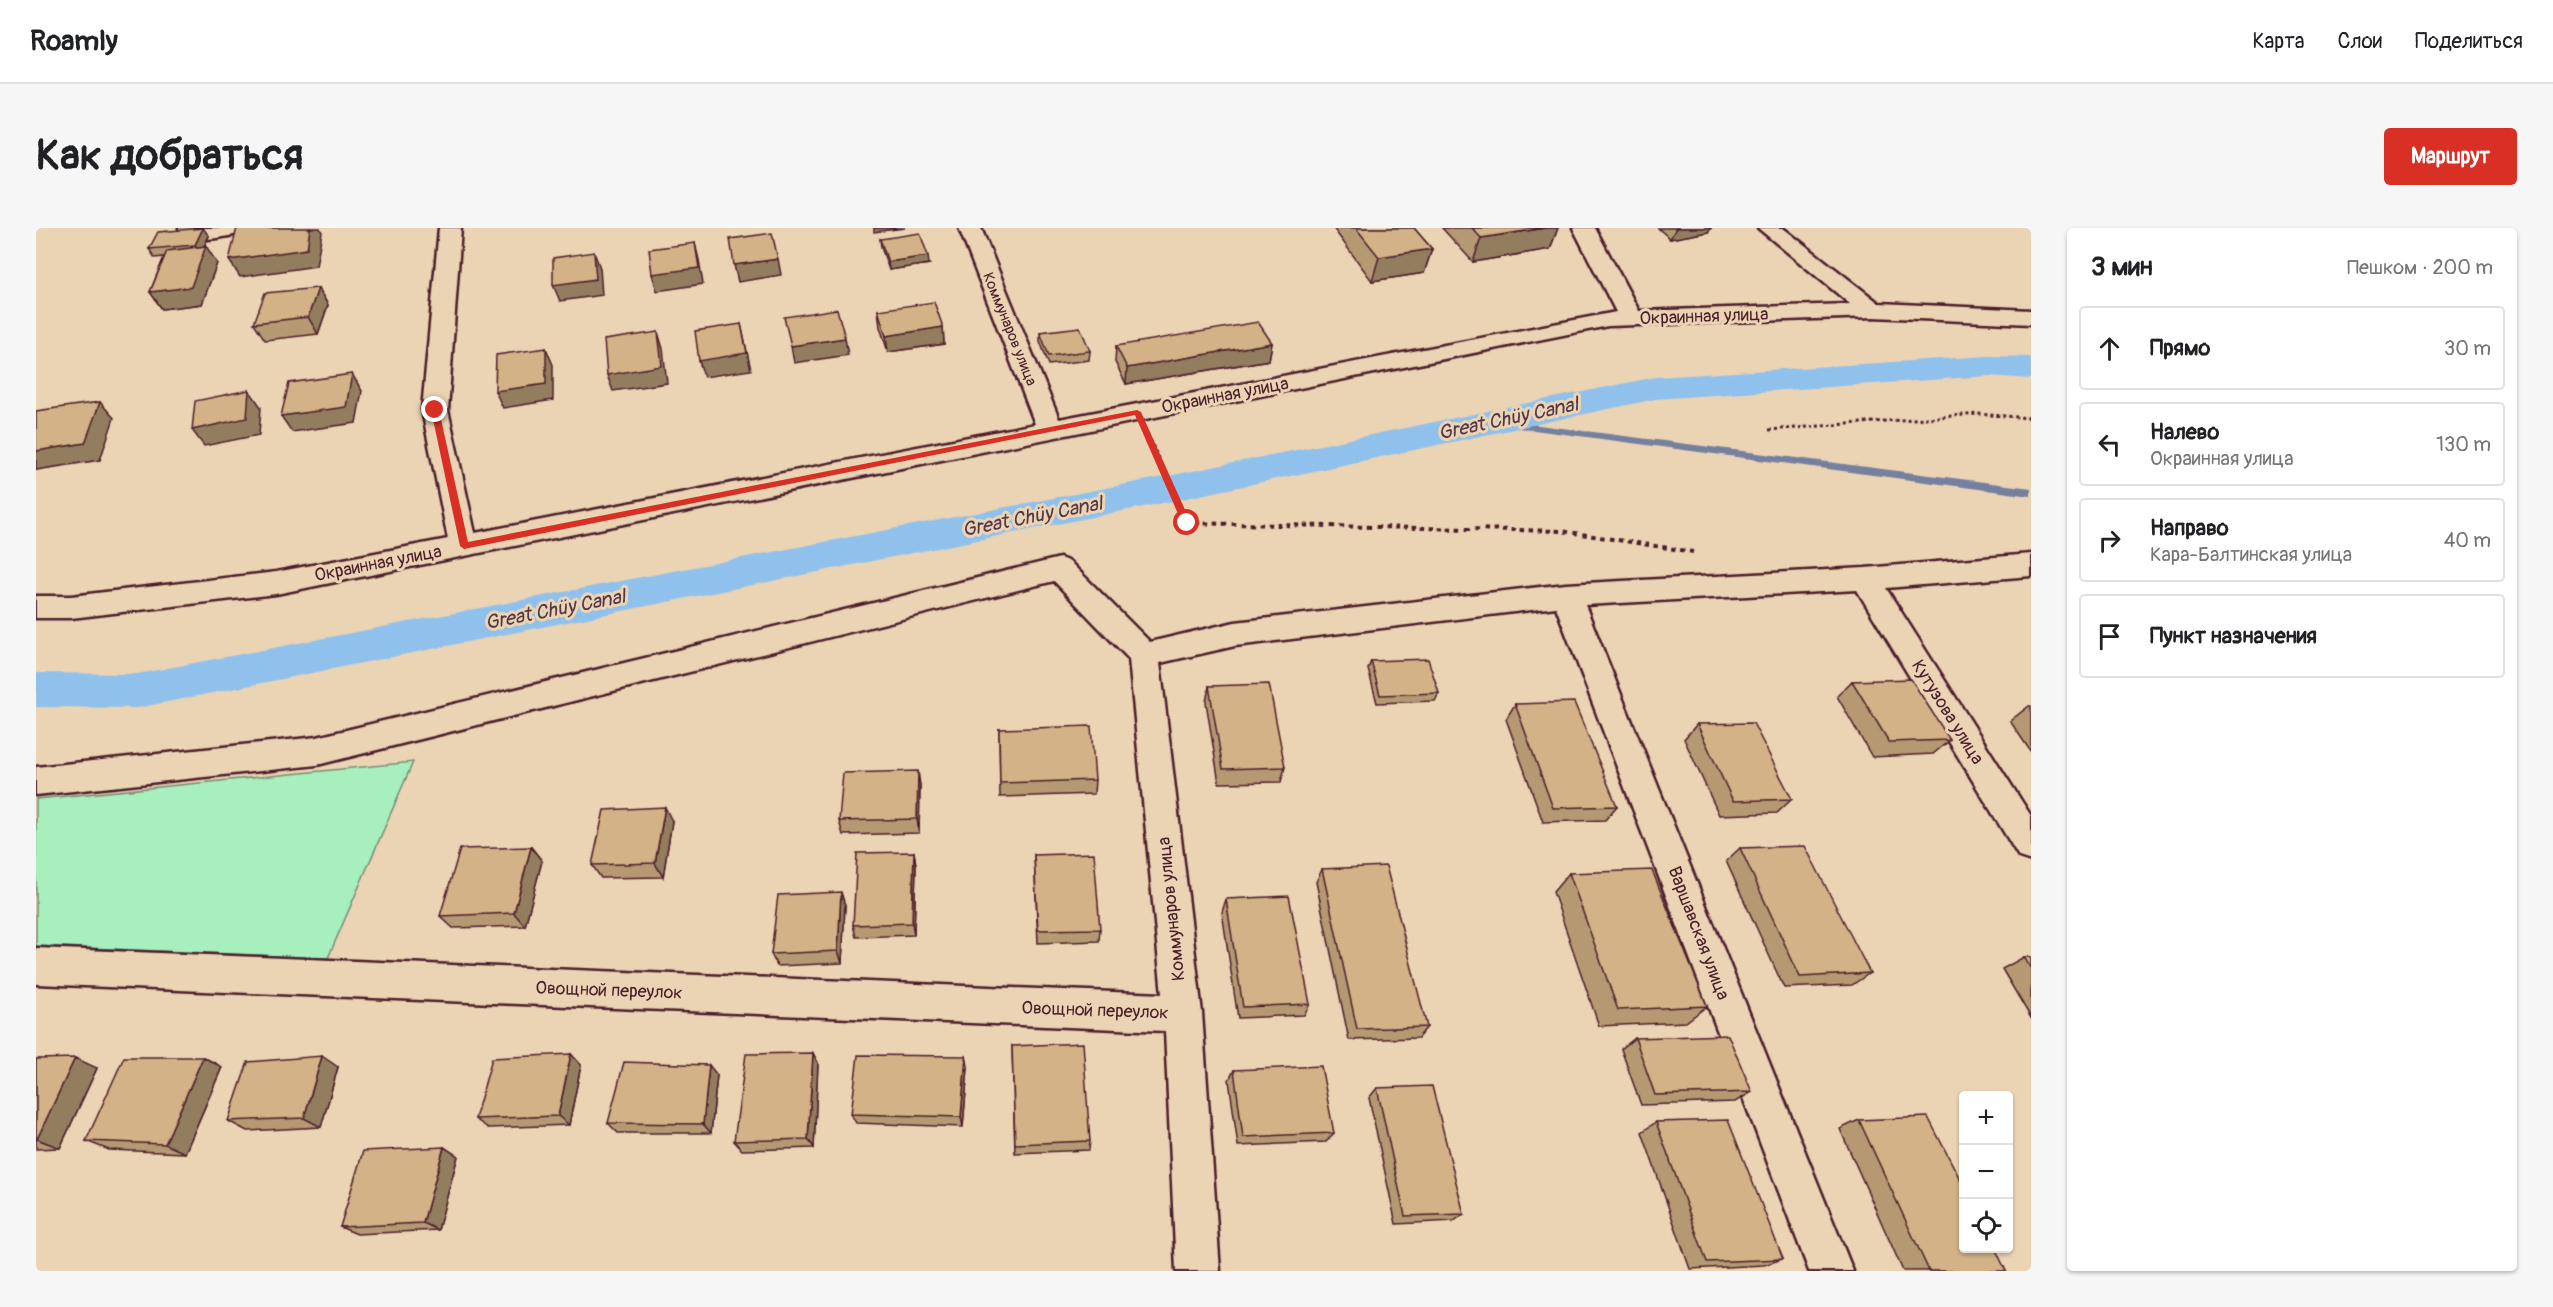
<!DOCTYPE html>
<html lang="ru">
<meta charset="utf-8">
<style>
body{margin:0;font-family:Pangolin,sans-serif;background:#f6f6f6;color:#202124}
.controls{position:absolute;right:18px;bottom:18px;display:grid;overflow:hidden;border-radius:6px;box-shadow:0 2px 4px #0004}
.controls button{width:54px;height:54px;display:grid;place-items:center;padding:0;border:0;border-bottom:2px solid #e0e0e0;background:#fff;color:#202124;font:30px sans-serif}
.stop{position:absolute;width:18px;height:18px;margin:-14px;border:4px solid #d93025;border-radius:50%;background:#fff}
.stop.end{background:#d93025;border-color:#fff;box-shadow:0 2px 6px #0008}
.list{margin:0;padding:0;list-style:none}
h2{display:flex;justify-content:space-between;align-items:center;height:78px;margin:0;padding:0 24px;font-size:26px}
h2 small{font-size:20px;font-weight:400;color:#757577}
.list li{display:grid;grid-template-columns:39px 1fr auto;gap:18px;align-items:center;box-sizing:border-box;height:84px;margin:0 12px 12px;padding:0 12px;border:2px solid #e0e0e0;border-radius:6px}
.list b{display:block;font-size:22px;white-space:nowrap}
.list p{margin:0;font-size:20px;white-space:nowrap;color:#757577}
.list em{font-size:20px;font-style:normal;color:#757577}
.icon{flex:none;width:33px;height:33px;fill:none;stroke:currentColor;stroke-width:2;stroke-linecap:round;stroke-linejoin:round}
.map{position:relative;flex:none;width:1995px;height:1043px;overflow:hidden;border-radius:6px}
header{display:flex;align-items:center;gap:36px;box-sizing:border-box;height:84px;padding:0 30px;background:#fff;border-bottom:2px solid #e0e0e0}
header strong{font-size:28px}
nav{display:flex;gap:33px;margin-inline-start:auto;font-size:21px}
.intro{display:flex;align-items:center;justify-content:space-between;box-sizing:border-box;height:144px;padding:0 36px}
h1{margin:0;font-size:42px}
.button{padding:15px 27px;border-radius:6px;background:#d93025;color:#fff;font-size:21px;font-weight:700}
main{display:flex;gap:36px;padding:0 36px}
aside{flex:1;background:#fff;border-radius:6px;box-shadow:0 2px 4px #0004}
.map>svg:first-child{display:block}
.green{fill:#a7efbc;stroke:#788774;stroke-width:1.5}
.lines{fill:none;stroke-linecap:round;stroke-linejoin:round}
.stream{fill:#74809f;fill-rule:evenodd}
.canal{fill:#90c1ec;fill-rule:evenodd}
.minor-casing{stroke:#4a1f2b;stroke-width:5}
.path-far1{stroke:#4a1f2b;stroke-width:3;stroke-dasharray:3 3;stroke-linecap:butt}
.path{stroke:#4a1f2b;stroke-width:4;stroke-dasharray:4.5 4.5;stroke-linecap:butt}
.minor{fill:#ebd4b4;fill-rule:evenodd}
.wall{fill:#b59973;stroke:#4a1f2b;stroke-width:1.5}
.shaded-wall{fill:#937d5e;stroke:#4a1f2b;stroke-width:1.5}
.building{fill:#d2b286;stroke:#4a1f2b;stroke-width:1.5}
.route{fill:#d93025}
.labels{text-anchor:middle;stroke-width:6;stroke-linejoin:round;paint-order:stroke}
.far-street-label{font-size:15px;fill:#4a1f2b;stroke:#ebd4b4}
.street-label{font-size:18px;fill:#4a1f2b;stroke:#ebd4b4}
.water-label{font-size:20px;font-style:italic;fill:#543748;stroke:#ebd4b4}
</style>
<header>
<strong>Roamly</strong>
<nav><a>Карта</a><a>Слои</a><a>Поделиться</a></nav>
</header>
<div class="intro"><h1>Как добраться</h1><a class="button">Маршрут</a></div>
<main>
<div class="map">
<svg width="1995" height="1043" viewBox="0 0 1995 1043">
<rect width="100%" height="100%" fill="#ebd4b4"/>
<filter id="ink" filterUnits="userSpaceOnUse"><feTurbulence type="fractalNoise" baseFrequency=".0167" numOctaves="2"/><feDisplacementMap in="SourceGraphic" scale="12" xChannelSelector="R" yChannelSelector="G"/><feConvolveMatrix kernelMatrix="1 2 1 2 8 2 1 2 1" color-interpolation-filters="sRGB"/></filter>
<g filter="url(#ink)">
<!-- green -->
<path class="green" d="M377,534L292,730L0,718V571Z"/>
<g class="lines">
<!-- stream -->
<path class="stream" d="M1456,191L1995,260V268L1452,196V192Z"/>
<!-- canal -->
<path class="canal" d="M1952,128L1995,129V151L1952,148L1620,171L1122,276L101,480L0,479V445L101,446L1122,250L1620,149Z"/>
<!-- minor casing -->
<g class="minor-casing">
<path id="minor" d="M143,0H210L207,5C189,9 165,14 147,10Z
M403,0H425L412,182L439,305L999,196L923,0H945L1023,191L1580,84L1537,0H1559L1603,83L1814,76L1722,0H1747L1843,75L1995,82V96L1837,89L1572,98L240,366L35,390H0V368H35L240,344L412,311L386,182Z
M1995,326V348L1850,360L1995,588V633L1983,629L1821,362L1549,377L1817,1043H1773L1520,379L1199,418L1124,435L1166,785L1184,1043H1140L1129,803L0,756V720L1126,766L1093,431L1018,353L281,537L0,567V539L281,509L1024,330L1034,334L1114,414L1199,394L1530,356L1829,340Z"/>
</g>
<!-- path-far1 -->
<path class="path-far1" d="M1733,202L1942,186L1995,190
M1114,212L1141,272"/>
<!-- path -->
<path class="path" d="M1140,270L1151,295L1526,303L1657,324"/>
<!-- minor -->
<use href="#minor" class="minor"/>
</g>
<!-- wall -->
<path class="wall" d="M1297,0H1378L1396,21L1388,45L1336,53Z
M1406,0H1522L1514,21L1437,34Z
M1622,0H1675L1672,4L1634,11Z
M173,8L168,19L181,35L166,76L126,81L114,64L128,29L119,30L113,21Z
M844,11L893,36L853,42L845,19Z
M282,60L292,77L282,106L229,112L218,95Z
M842,82L907,99L908,116L852,124L844,99Z
M1004,104L1054,123L1053,132L1013,137L1004,113Z
M1236,115L1233,132L1090,156L1079,134L1080,118Z
M1335,433L1403,465L1399,473L1341,475L1332,441Z
M1816,453L1914,512L1897,526L1836,529L1801,468Z
M1173,458L1249,539L1245,554L1183,555L1170,474Z
M1479,476L1581,578L1569,592L1507,594L1470,491Z
M1993,478H1995V524L1974,493Z
M1661,496L1756,571L1741,585L1683,587L1648,511Z
M963,501L1059,552L1058,566L964,569Z
M884,557L883,605L807,607L803,593Z
M636,593L627,649L565,650L556,637Z
M495,619L506,633L489,698L417,700L404,688Z
M1704,620L1834,745L1816,757L1748,760L1690,633Z
M878,624L880,637L878,707L820,709L817,697Z
M998,627L1064,701L1063,713L1002,715Z
M1286,641L1391,799L1382,810L1313,812L1280,654Z
M1533,645L1671,778L1650,794L1563,798L1517,664Z
M1190,671L1274,776L1268,787L1202,790L1186,684Z
M809,677L806,735L741,738L735,726Z
M1988,729H1995V790L1966,741Z
M1599,810L1716,864L1699,874L1605,877L1585,821Z
M976,818L1054,913L1053,922L979,925Z
M777,825L782,835L778,920L706,922L698,913Z
M535,826L545,837L533,897L452,900L439,891Z
M930,828L932,839L927,899L820,895L815,886Z
M167,829L186,839L149,925L73,922L50,913Z
M0,831L61,840L24,920L0,921Z
M302,839L285,899L211,903L192,893Z
M1198,842L1298,905L1290,914L1202,918L1193,852Z
M681,847L675,905H582L572,895Z
M1341,860L1428,986L1418,993L1360,996L1333,870Z
M1823,892L1970,1043H1867L1804,901Z
M1620,894L1747,1031L1728,1037L1654,1041L1606,904Z
M422,928L402,1002L321,1006L304,999Z"/>
<!-- shaded-wall -->
<path class="shaded-wall" d="M167,0L173,8L164,26L159,17Z
M274,0H284L286,4L280,38L204,49L193,32Z
M838,0H869L838,4Z
M1509,0H1522L1514,21L1437,34L1445,10Z
M1640,0H1675L1672,4L1634,11Z
M659,15L663,32L667,56L621,63L616,46Z
M170,18L181,35L166,76L126,81L114,64Z
M1396,21L1388,45L1336,53L1343,29Z
M558,24L564,40L566,67L524,73L517,57Z
M892,28L893,36L853,42L852,34Z
M742,31L745,47L702,54L698,37Z
M282,60L292,77L282,106L272,89Z
M705,96L715,142L668,149L663,133Z
M907,99L908,116L852,124L850,108Z
M622,104L627,121L631,155L577,163L571,147Z
M809,110L812,127L758,135L755,118Z
M1236,115L1233,132L1090,156L1091,140Z
M510,120L517,137V172L467,180L459,163Z
M316,146L326,163L320,195L256,204L245,188Z
M213,162L225,179L223,207L168,218L156,202Z
M64,174L78,190L64,232L0,242V223Z
M882,543L884,557L883,605L881,591Z
M629,579L636,593L627,649L619,635Z
M495,619L506,633L489,698L478,685Z
M878,624L880,637L878,707L876,695Z
M805,664L809,677L806,735L802,723Z
M777,825L782,835L778,920L772,911Z
M535,826L545,837L533,897L522,888Z
M286,828L302,839L285,899L268,890Z
M930,828L932,839L927,899L925,889Z
M167,829L186,839L149,925L129,916Z
M39,830L61,840L24,920L1,911Z
M673,837L681,847L675,905L667,896Z
M408,919L422,928L402,1002L387,995Z"/>
<!-- building -->
<path class="building" d="M167,0L159,17L113,21L122,4Z
M201,0H274L271,21L193,32Z
M1320,0H1378L1396,21L1343,29Z
M1436,0H1509L1445,10Z
M736,5L742,31L698,37L694,11Z
M884,5L892,28L852,34L844,11Z
M659,15L663,40L616,46L613,21Z
M170,18L155,59L114,64L131,23Z
M558,24L560,51L517,57V30Z
M282,60L272,89L218,95L229,65Z
M898,74L907,99L850,108L842,82Z
M801,81L809,110L755,118L748,89Z
M1222,94L1236,115L1091,140L1080,118Z
M705,96L711,125L663,133L659,103Z
M1044,99L1054,123L1013,128L1004,104Z
M622,104L626,138L571,147L568,112Z
M510,120V156L459,163L460,127Z
M316,146L310,179L245,188L253,155Z
M213,162L211,190L156,202L159,173Z
M64,174L49,215L0,223V183Z
M1392,431L1403,465L1344,467L1335,433Z
M1875,451L1914,512L1853,514L1816,453Z
M1233,456L1249,539L1187,541L1173,458Z
M1538,474L1581,578L1517,580L1479,476Z
M1717,495L1756,571L1697,573L1661,496Z
M1055,498L1059,552L964,555L963,501Z
M882,543L881,591L803,593L807,545Z
M629,579L619,635L556,637L568,582Z
M1769,618L1834,745L1764,749L1704,620Z
M495,619L478,685L404,688L424,621Z
M878,624L876,695L817,697L821,625Z
M1058,625L1064,701L1002,702L998,627Z
M1350,638L1391,799L1321,801L1286,641Z
M1616,642L1671,778L1582,782L1533,645Z
M805,664L802,723L735,726L742,667Z
M1253,668L1274,776L1207,779L1190,671Z
M1988,729H1995V741Z
M1692,807L1716,864L1619,867L1599,810Z
M1047,815L1054,913L979,916L976,818Z
M777,825L772,911L698,913L710,826Z
M535,826L522,888L439,891L456,830Z
M822,827L930,828L925,889L815,886Z
M286,828L268,890L192,893L212,834Z
M88,829H167L129,916L50,913Z
M39,830L1,911H0V831Z
M588,834L673,837L667,896L572,895Z
M1285,838L1298,905L1207,909L1198,842Z
M1396,858L1428,986L1369,988L1341,860Z
M1892,889L1928,959V1020H1959L1970,1043H1893L1823,892Z
M1692,892L1747,1031L1671,1034L1620,894Z
M408,919L387,995L304,999L327,923Z"/>
</g>
<!-- route -->
<path class="route" d="M399,180L403,182L432,314L1101,182L1105,184L1155,295L1151,298L1146,295L1099,187L428,321L424,318L395,182Z"/>
<g class="labels">
<!-- far-street labels -->
<g class="far-street-label">
<text transform="translate(974 101) rotate(68)" y="5">Коммунаров улица</text>
</g>
<!-- street labels -->
<g class="street-label">
<text transform="translate(1668 88) rotate(-2)" y="6">Окраинная улица</text>
<text transform="translate(1189 167) rotate(-11)" y="6">Окраинная улица</text>
<text transform="translate(342 335) rotate(-11)" y="6">Окраинная улица</text>
<text transform="translate(1912 484) rotate(58)" y="6">Кутузова улица</text>
<text transform="translate(1135 681) rotate(-96)" y="6">Коммунаров улица</text>
<text transform="translate(1663 705) rotate(69)" y="6">Варшавская улица</text>
<text transform="translate(573 762) rotate(2)" y="6">Овощной переулок</text>
<text transform="translate(1059 782) rotate(2)" y="6">Овощной переулок</text>
</g>
<!-- water labels -->
<g class="water-label">
<text transform="translate(1472 190) rotate(-12)" y="7">Great Chüy Canal</text>
<text transform="translate(996 288) rotate(-11)" y="7">Great Chüy Canal</text>
<text transform="translate(519 381) rotate(-11)" y="7">Great Chüy Canal</text>
</g>
</g>
</svg>
<div class="controls">
<button>+</button>
<button>−</button>
<button><svg class="icon" aria-label="locate" viewBox="0 0 24 24"><circle cx="12" cy="12" r="6"/><path d="M12 2v4M12 18v4M2 12h4M18 12h4"/></svg></button>
</div>
<div class="stop" style="left:1151px;top:295px"></div>
<div class="stop end" style="left:399px;top:182px"></div>
</div>
<aside>
<h2>3 мин<small>Пешком · 200 m</small></h2>
<ul class="list">
<li><svg class="icon" aria-label="ahead" viewBox="0 0 24 24"><path d="M12 20V5M6 11l6-6 6 6"/></svg><div><b>Прямо</b></div><em>30 m</em></li>
<li><svg class="icon" aria-label="left" viewBox="0 0 24 24"><path d="M17 20v-9H6M10 6l-5 5 5 5"/></svg><div><b>Налево</b><p>Окраинная улица</p></div><em>130 m</em></li>
<li><svg class="icon" aria-label="right" viewBox="0 0 24 24"><path d="M7 20v-9h11M14 6l5 5-5 5"/></svg><div><b>Направо</b><p>Кара-Балтинская улица</p></div><em>40 m</em></li>
<li><svg class="icon" aria-label="arrive" viewBox="0 0 24 24"><path d="M6 21V4h12l-3 4 3 4H6"/></svg><div><b>Пункт назначения</b></div></li>
</ul>
</aside>
</main>
